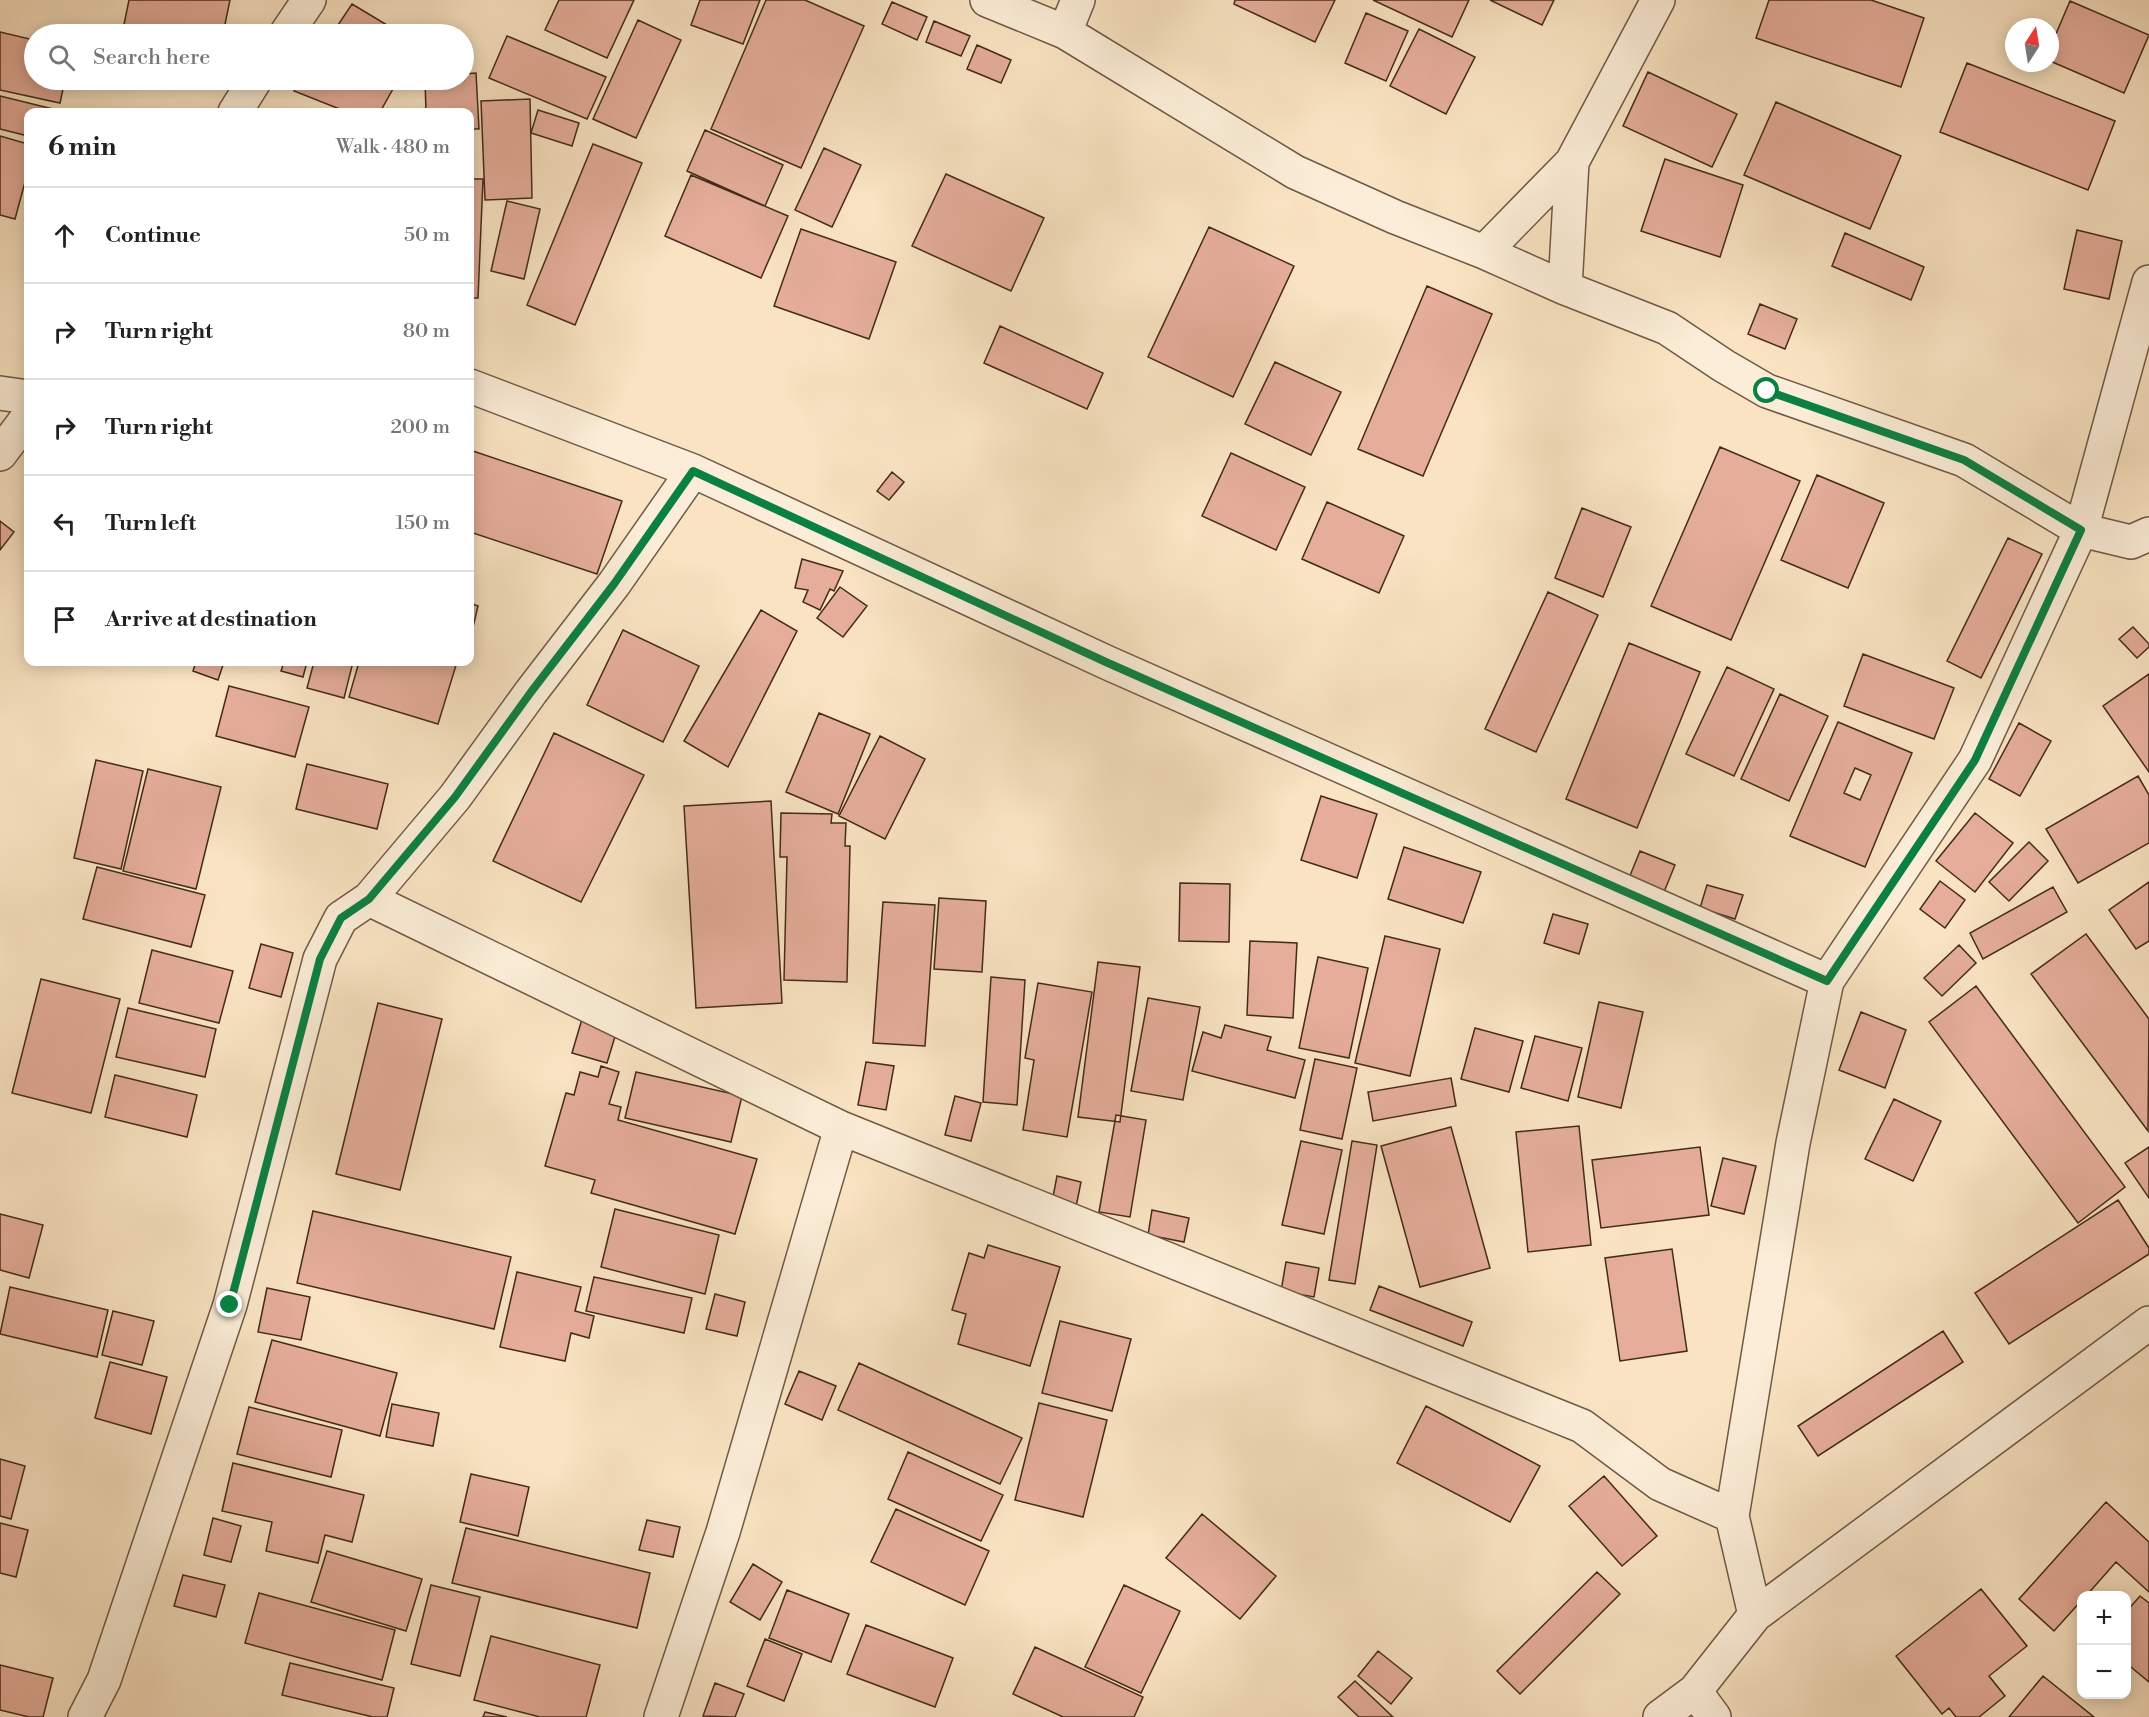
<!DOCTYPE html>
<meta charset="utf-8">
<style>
body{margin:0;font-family:"Libre Bodoni",serif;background:#f2f2f2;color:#202124}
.controls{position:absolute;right:18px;bottom:18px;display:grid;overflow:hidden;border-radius:12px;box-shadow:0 3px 15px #0003}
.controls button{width:54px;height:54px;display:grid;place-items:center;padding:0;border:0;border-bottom:2px solid #e0e0e0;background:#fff;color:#202124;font:30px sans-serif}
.compass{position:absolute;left:2005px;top:18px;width:54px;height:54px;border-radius:50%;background:#fff;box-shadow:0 3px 15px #0003;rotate:12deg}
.stop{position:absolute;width:18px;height:18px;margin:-14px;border:4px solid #0b8043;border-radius:50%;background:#fff}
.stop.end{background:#0b8043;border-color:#fff;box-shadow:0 2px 6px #0008}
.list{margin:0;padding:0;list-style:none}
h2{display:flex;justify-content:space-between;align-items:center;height:78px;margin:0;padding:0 24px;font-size:26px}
h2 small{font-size:20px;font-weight:400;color:#757577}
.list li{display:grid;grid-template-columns:39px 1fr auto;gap:18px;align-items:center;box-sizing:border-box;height:96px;padding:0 24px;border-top:2px solid #e0e0e0}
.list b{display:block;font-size:22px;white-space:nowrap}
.list em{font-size:20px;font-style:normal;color:#757577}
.icon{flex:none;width:33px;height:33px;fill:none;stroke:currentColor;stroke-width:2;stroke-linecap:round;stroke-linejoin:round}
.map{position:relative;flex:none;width:2149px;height:1717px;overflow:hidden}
.search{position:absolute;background:#fff;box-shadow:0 3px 15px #0003;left:24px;top:24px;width:450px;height:66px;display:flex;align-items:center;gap:15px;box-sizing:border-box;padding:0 21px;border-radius:33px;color:#757577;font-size:22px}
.panel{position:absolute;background:#fff;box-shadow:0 3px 15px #0003;left:24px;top:108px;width:450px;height:558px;border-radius:12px}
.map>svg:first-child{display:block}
.building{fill:#e5ad9a;stroke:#432b1a;stroke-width:1.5;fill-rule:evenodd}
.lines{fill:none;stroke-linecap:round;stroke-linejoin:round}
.minor-casing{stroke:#705944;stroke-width:36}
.minor{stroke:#fbedd7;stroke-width:33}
.route{stroke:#0b8043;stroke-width:8}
</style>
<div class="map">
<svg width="2149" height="1717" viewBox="0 0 2149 1717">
<rect width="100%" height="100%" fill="#f9e3c2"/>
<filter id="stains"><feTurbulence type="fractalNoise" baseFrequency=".00333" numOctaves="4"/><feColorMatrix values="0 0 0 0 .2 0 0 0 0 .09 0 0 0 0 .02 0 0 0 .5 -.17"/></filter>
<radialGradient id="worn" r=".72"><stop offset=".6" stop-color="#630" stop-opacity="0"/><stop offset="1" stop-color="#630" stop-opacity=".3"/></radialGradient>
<!-- building -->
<path class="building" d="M129,0H230L223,34H122Z
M559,0H634L607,58L545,30Z
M700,0H760L743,44L691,25Z
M766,0H805L864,26L801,168L711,129Z
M1235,0H1335L1315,42L1234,4Z
M1373,0H1469L1452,37Z
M1490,0H1554L1542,25Z
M1769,0H1871L1924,18L1901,87L1756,38Z
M2070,1L2149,35L2124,93L2050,61V48Z
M892,2L927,17L917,40L882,24Z
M352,4L402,34H332Z
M1366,13L1408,31L1386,81L1345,63Z
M638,20L681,40L636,138L593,119Z
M934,21L970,36L961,56L926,42Z
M1419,29L1475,57L1446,114L1390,86Z
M0,32L34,40V80H65L60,103L0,90Z
M507,36L606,77L587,119L489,78Z
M977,45L1011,60L1001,83L967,69Z
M1967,63L2115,121L2088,190L1940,132Z
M1648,72L1737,114L1712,167L1623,126Z
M476,73L479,129H470V112H426L425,80H464V74Z
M302,80H398L380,112L361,111L360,112H347L294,91Z
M0,96L65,112H28V136L0,129Z
M530,99L532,198L485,200L481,101Z
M1776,102L1901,156L1870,229L1744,175Z
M538,110L579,123L572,146L531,133Z
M705,130L783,165L765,206L687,171Z
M0,136L28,144V171L15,219L0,215Z
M593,144L642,163L575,325L527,305Z
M824,148L861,165L832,227L795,210Z
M1665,159L1743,185L1720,257L1641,231Z
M946,174L1044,218L1011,291L912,246Z
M691,175L788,216L761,278L665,236Z
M470,179H483L478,298H470Z
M507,201L540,209L524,279L491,271Z
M1209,227L1294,266L1233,397L1148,357Z
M801,229L896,262L869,339L774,306Z
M2077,230L2122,241L2109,299L2064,289Z
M1845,233L1924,267L1911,300L1832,266Z
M1427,286L1492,314L1423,476L1358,449Z
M1760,304L1797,319L1785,349L1748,334Z
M1000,326L1103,373L1087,409L984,363Z
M1275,362L1341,392L1311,455L1245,424Z
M1720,447L1800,481L1731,640L1651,606Z
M470,450L622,501L597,574L470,532Z
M1231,453L1305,487L1276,550L1202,516Z
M892,472L904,482L889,500L877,491Z
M1817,475L1884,503L1848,588L1781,560Z
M1327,502L1404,536L1379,593L1302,559Z
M1582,508L1631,527L1603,597L1555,578Z
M0,521L14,532L0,550Z
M2008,538L2042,554L1981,678L1947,661Z
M802,559L843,571L834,591L830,589L820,610L803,602L808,590L795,588Z
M840,587L867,606L843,637L817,618Z
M1548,592L1598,615L1536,752L1485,729Z
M470,603L478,606L470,640Z
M761,610L797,631L728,767L684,741Z
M2133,627L2149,644V647L2137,658L2119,639Z
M623,630L699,666L663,742L587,705Z
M1629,643L1700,672L1637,828L1566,799Z
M1863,654L1954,688L1934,739L1844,706Z
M196,662H224L218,680L193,671Z
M284,662H307L303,677L281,671Z
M314,662H353L344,698L307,688Z
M359,662H457L438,724L349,697Z
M1727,667L1774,689L1734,776L1686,754Z
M2149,674V772L2103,706Z
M229,686L309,707L295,757L216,736Z
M1780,694L1828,716L1789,801L1741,779Z
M819,713L870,734L838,814L786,792Z
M1838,722L1912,753L1865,867L1790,836ZM1855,768L1871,775L1860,800L1844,793Z
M2019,723L2051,741L2020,796L1989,779Z
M554,733L644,775L581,902L493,861Z
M880,736L925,759L885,839L839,816Z
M96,760L143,771L121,869L74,858Z
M307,764L388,784L377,829L296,809Z
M148,769L221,787L196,889L123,871Z
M2138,776L2149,795V843L2078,883L2046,829Z
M1321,796L1377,814L1357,878L1301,860Z
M771,801L782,1003L696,1008L684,806Z
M781,813L832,814L831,823H846L845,846H850L847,982L784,980L787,857H780Z
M1975,813L2013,843L1975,892L1936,861Z
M2029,842L2048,861L2009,901L1989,882Z
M1404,847L1481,872L1463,923L1388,899Z
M1640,851L1675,865L1664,892L1629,878Z
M97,867L205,895L191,947L83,919Z
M1940,881L1965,900L1945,928L1920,909Z
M2149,882V941L2136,949L2109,910Z
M1180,883L1230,884L1229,942L1179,941Z
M1707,885L1743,895L1735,919L1700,908Z
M2053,887L2067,912L1983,959L1970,933Z
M939,898L986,901L982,972L934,969Z
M883,902L935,905L925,1046L873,1043Z
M1553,914L1588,924L1579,954L1544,943Z
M2086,934L2149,1019L2148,1131L2031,974Z
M1385,936L1440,949L1410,1076L1355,1063Z
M1250,941L1297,943L1293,1018L1247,1015Z
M261,944L293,953L281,997L249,988Z
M1959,945L1976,963L1942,996L1924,978Z
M152,950L233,971L219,1023L139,1003Z
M1318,957L1368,968L1349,1058L1299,1048Z
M1098,962L1140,967L1120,1122L1078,1117Z
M991,977L1025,980L1017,1105L983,1102Z
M41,979L120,999L91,1113L12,1093Z
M1038,983L1092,992L1067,1137L1023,1130L1034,1060L1025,1058Z
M1976,986L2125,1187L2078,1223L1929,1022Z
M1148,998L1200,1007L1183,1100L1131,1091Z
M1599,1002L1643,1012L1621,1108L1578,1097Z
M378,1003L442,1019L400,1190L336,1174Z
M128,1008L216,1029L205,1077L116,1057Z
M1861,1012L1906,1030L1885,1088L1839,1070Z
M582,1019L617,1030L607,1063L572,1053Z
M1225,1025L1271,1037L1267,1050L1305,1060L1295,1098L1192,1071L1203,1032L1221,1038Z
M1475,1028L1523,1041L1509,1092L1461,1079Z
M1535,1036L1582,1048L1568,1101L1521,1088Z
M1315,1059L1357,1068L1342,1139L1300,1130Z
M866,1062L894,1066L886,1110L858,1105Z
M601,1066L619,1072L609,1104L621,1107L618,1120L757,1159L735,1234L591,1193L595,1180L545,1166L566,1093L574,1095L580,1072L598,1077Z
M636,1072L742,1096L731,1142L625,1118Z
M115,1075L197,1095L187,1137L105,1117Z
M1451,1078L1456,1106L1373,1121L1368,1092Z
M955,1096L981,1103L971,1141L945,1135Z
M1894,1099L1941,1121L1913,1181L1865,1159Z
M1116,1115L1146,1120L1130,1217L1099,1212Z
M1579,1126L1591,1245L1528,1252L1516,1132Z
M1451,1127L1490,1268L1420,1287L1381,1146Z
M1301,1141L1342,1150L1324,1234L1282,1225Z
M1352,1141L1377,1145L1355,1284L1329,1280Z
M1700,1147L1709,1215L1601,1228L1592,1160Z
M2149,1147V1198L2125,1163Z
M1723,1158L1756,1166L1744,1214L1711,1206Z
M1057,1176L1081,1182L1076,1207L1052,1202Z
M2118,1200L2149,1248V1254L2009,1344L1975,1293Z
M615,1209L719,1235L705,1294L601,1267Z
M1152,1210L1189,1218L1184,1242L1148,1235Z
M313,1211L511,1257L494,1329L297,1283Z
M0,1214L43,1225L29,1278L0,1270Z
M988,1245L1060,1267L1030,1366L958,1344L966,1314L952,1310L969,1253L984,1258Z
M1672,1249L1687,1351L1620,1361L1605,1258Z
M1286,1262L1319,1268L1314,1297L1281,1291Z
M517,1272L581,1287L575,1311L594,1316L589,1338L571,1333L565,1361L500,1347Z
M594,1277L692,1298L684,1333L586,1311Z
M1379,1286L1472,1322L1463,1346L1370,1310Z
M10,1287L108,1310L97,1357L0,1334Z
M267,1288L310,1297L301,1340L258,1332Z
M715,1294L745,1302L737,1336L706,1329Z
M113,1311L154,1321L142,1365L102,1355Z
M1060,1321L1131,1339L1112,1411L1042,1393Z
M1943,1331L1963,1362L1818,1456L1798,1426Z
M272,1340L397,1373L380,1436L255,1402Z
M110,1362L167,1377L151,1434L95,1418Z
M859,1363L1022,1438L1000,1484L838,1410Z
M799,1371L836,1386L822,1420L785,1404Z
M1039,1403L1107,1420L1083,1517L1015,1500Z
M392,1404L439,1413L433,1446L386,1437Z
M1426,1406L1540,1466L1510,1522L1397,1463Z
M249,1407L342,1430L331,1477L237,1454Z
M908,1452L1003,1495L981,1541L888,1499Z
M0,1459L25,1466L11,1519L0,1516Z
M233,1463L364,1495L352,1542L325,1535L318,1563L266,1551L272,1522L222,1511Z
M471,1474L529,1487L518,1536L460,1522Z
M1604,1476L1657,1536L1622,1566L1569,1506Z
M2106,1502L2149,1542V1592L2116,1562L2086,1596H2082V1600L2054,1631L2019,1599Z
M896,1509L989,1551L965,1605L871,1562Z
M1202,1514L1276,1576L1240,1619L1166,1558Z
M213,1518L241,1526L231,1562L204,1555Z
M647,1520L680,1527L673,1557L639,1550Z
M0,1523L28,1530L16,1577L0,1573Z
M466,1528L650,1573L637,1628L452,1583Z
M327,1551L422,1579L406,1631L311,1602Z
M753,1564L782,1582L760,1620L730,1602Z
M1597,1572L1620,1594L1520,1694L1497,1671Z
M183,1575L225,1585L216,1617L174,1606Z
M431,1585L480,1597L460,1676L411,1664Z
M1124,1585L1180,1611L1141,1693L1085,1667Z
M1981,1589L2027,1646L1989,1676L2005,1696L1979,1717H1956L1949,1708L1942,1714L1896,1656Z
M787,1590L849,1614L831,1662L769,1638Z
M259,1593L395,1630L382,1680L245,1643Z
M2140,1596L2149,1603V1682L2126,1663V1612Z
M866,1625L953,1658L935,1707L847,1674Z
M491,1636L600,1665L586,1717H540L474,1700Z
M765,1639L802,1654L784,1701L747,1686Z
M1035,1647L1143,1697L1134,1717H1063L1013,1694Z
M1378,1651L1412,1678L1391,1704L1358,1676Z
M290,1663L394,1688L387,1717H373L282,1695Z
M0,1665L53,1678L43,1717H29L0,1710Z
M2043,1676L2094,1717H2009Z
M1355,1681L1393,1717H1359L1338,1697Z
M715,1683L744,1694L735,1717L703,1716Z
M485,1712L507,1717H483Z"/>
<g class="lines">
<!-- minor casing -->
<g class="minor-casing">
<path id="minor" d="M987,0L1065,32L1295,172L1395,217L1484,252L1565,288L1667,328L1724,366L1767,391L1964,460L2081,530L2131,542L2149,534
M1065,32L1078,0
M286,34L309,0
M235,112L255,80
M1484,252L1572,162L1658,0
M1565,288L1572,162
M470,386L693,471L1108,663L1827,981
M0,393L28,397
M0,454L28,417
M369,899L841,1128L1582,1426L1660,1484L1732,1516L1755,1615
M1732,1516L1793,1143L1827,981L1975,760L2081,530L2149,282
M1695,1691L1714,1717
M85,1717L104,1680L230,1305L320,959L341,918L369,899L455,797L531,692L614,584L693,471
M661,1717L723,1532L841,1128
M1660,1717L1695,1691L1755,1615L2149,1323"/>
</g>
<!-- minor -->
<use href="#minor" class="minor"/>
</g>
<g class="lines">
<!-- route -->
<path class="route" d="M230,1305L320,959L341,918L369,899L455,797L531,692L614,584L693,471L1108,663L1827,981L1975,760L2081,530L1964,460L1767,391"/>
</g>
<rect width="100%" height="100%" filter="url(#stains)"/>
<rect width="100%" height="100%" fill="url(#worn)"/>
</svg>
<div class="controls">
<button>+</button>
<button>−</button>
</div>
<svg class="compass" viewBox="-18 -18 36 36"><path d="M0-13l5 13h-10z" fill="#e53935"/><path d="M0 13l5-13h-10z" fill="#757577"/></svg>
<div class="stop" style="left:1767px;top:391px"></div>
<div class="stop end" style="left:230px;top:1305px"></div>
<div class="search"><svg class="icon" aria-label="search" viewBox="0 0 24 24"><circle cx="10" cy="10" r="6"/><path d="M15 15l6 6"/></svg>Search here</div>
<section class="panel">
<h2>6 min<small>Walk · 480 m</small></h2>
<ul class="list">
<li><svg class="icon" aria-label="ahead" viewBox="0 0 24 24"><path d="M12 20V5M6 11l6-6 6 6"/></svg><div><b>Continue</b></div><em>50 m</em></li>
<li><svg class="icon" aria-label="right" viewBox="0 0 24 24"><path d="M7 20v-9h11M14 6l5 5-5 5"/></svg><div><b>Turn right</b></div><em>80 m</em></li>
<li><svg class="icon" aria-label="right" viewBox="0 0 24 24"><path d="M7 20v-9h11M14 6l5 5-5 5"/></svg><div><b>Turn right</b></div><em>200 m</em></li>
<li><svg class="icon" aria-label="left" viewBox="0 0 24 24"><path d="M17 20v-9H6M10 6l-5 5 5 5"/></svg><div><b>Turn left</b></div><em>150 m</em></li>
<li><svg class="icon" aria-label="arrive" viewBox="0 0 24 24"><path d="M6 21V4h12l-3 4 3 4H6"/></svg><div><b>Arrive at destination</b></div></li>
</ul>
</section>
</div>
